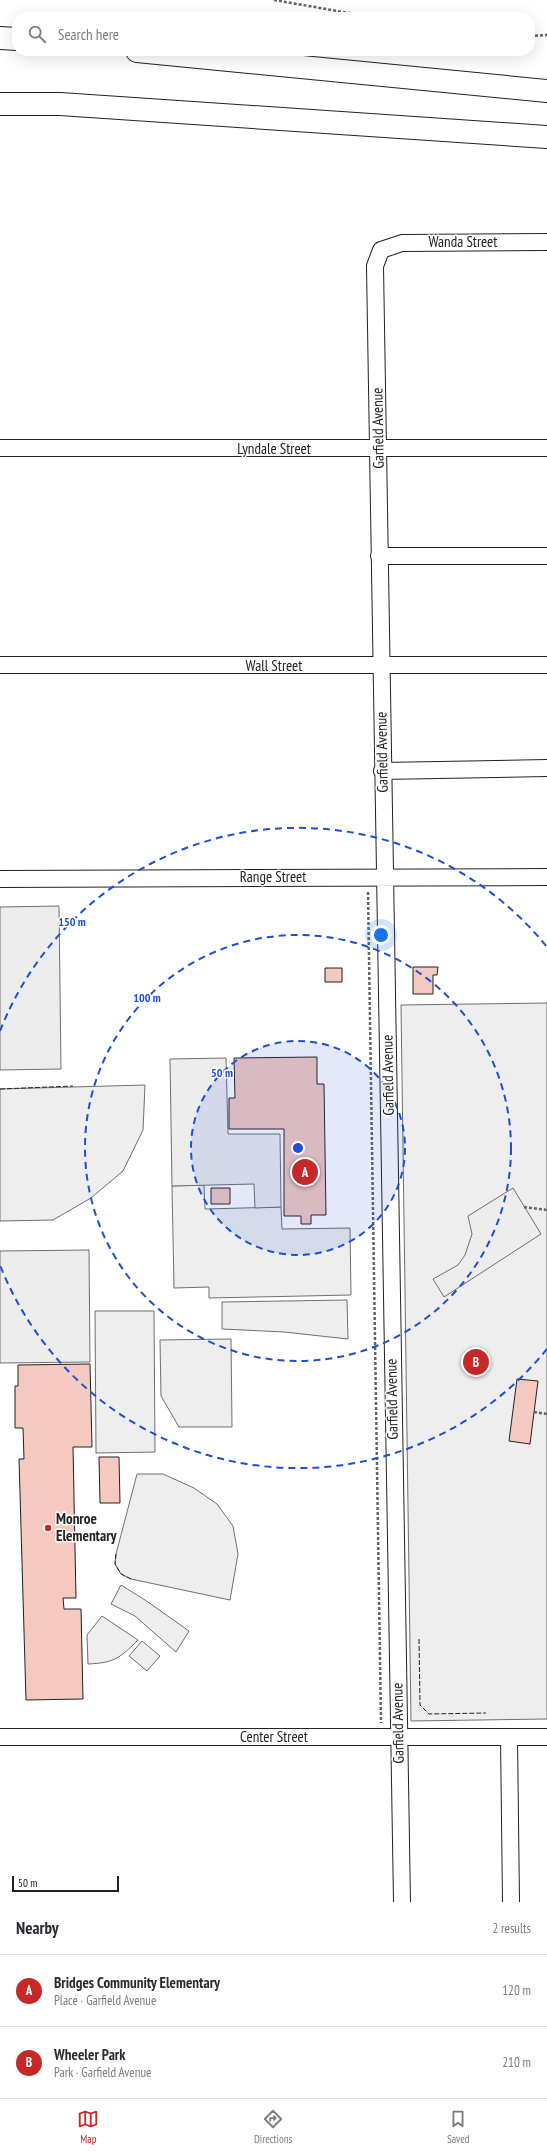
<!DOCTYPE html>
<meta charset="utf-8">
<style>
body{margin:0;font-family:"PT Sans Narrow",sans-serif;background:#f2f2f3;color:#2b2b33}
.scale{position:absolute;left:12px;bottom:10px;width:107px;box-sizing:border-box;padding-left:4px;border:2px solid #222;border-top:0;font-size:11px;line-height:14px;white-space:nowrap;color:#222;-webkit-text-stroke:3px #fff;paint-order:stroke}
.you{position:absolute;left:381px;top:935px;width:14px;height:14px;margin:-10px;border:3px solid #fff;border-radius:50%;background:#1a73e8;box-shadow:0 0 0 6px #1a73e833}
.badge{display:grid;place-items:center;width:26px;height:26px;border-radius:50%;background:#c62828;color:#fff;font-size:13px;font-weight:700}
.pin{position:absolute;translate:-50% -50%;border:2px solid #fff;box-shadow:0 1px 4px #0006}
.list{margin:0;padding:0;list-style:none}
h2{display:flex;justify-content:space-between;align-items:center;height:52px;margin:0;padding:0 16px;font-size:17px}
h2 small{font-size:13px;font-weight:400;color:#7c7c81}
.list li{display:grid;grid-template-columns:26px 1fr auto;gap:12px;align-items:center;box-sizing:border-box;height:72px;padding:0 16px;border-top:1px solid #e1e1e2}
.list b{display:block;font-size:15px;white-space:nowrap}
.list p{margin:0;font-size:13px;white-space:nowrap;color:#7c7c81}
.list em{font-size:13px;font-style:normal;color:#7c7c81}
.icon{flex:none;width:22px;height:22px;fill:none;stroke:currentColor;stroke-width:2;stroke-linecap:round;stroke-linejoin:round}
.map{position:relative;flex:none;width:547px;height:1902px;overflow:hidden}
.search{position:absolute;background:#fff;box-shadow:0 4px 16px #0002;left:12px;right:12px;top:12px;height:44px;display:flex;align-items:center;gap:10px;box-sizing:border-box;padding:0 14px;border-radius:16px;color:#7c7c81;font-size:15px}
.sheet{height:196px;background:#fff}
nav{display:flex;justify-content:space-around;align-items:center;box-sizing:border-box;height:56px;border-top:1px solid #e1e1e2;background:#fff;font-size:11px;color:#7c7c81}
nav a{display:grid;justify-items:center;gap:2px}
nav .on{color:#c62828}
.map>svg:first-child{display:block}
.green{fill:#eee;stroke:#6f6f6f}
.parking{fill:#ededed;stroke:#6f6f6f}
.building{fill:#f3c9c0;stroke:#222}
.lines{fill:none;stroke-linecap:round;stroke-linejoin:round}
.minor-casing{stroke:#222;stroke-width:18}
.highway-casing{stroke:#222;stroke-width:24}
.path{stroke:#646464;stroke-width:2.5;stroke-dasharray:3 2;stroke-linecap:butt}
.minor{stroke:#fff;stroke-width:16}
.highway{stroke:#fff;stroke-width:22}
.fence{stroke:#222;stroke-width:1;stroke-dasharray:5 2;stroke-linecap:butt}
.ring{fill:none;stroke:#1d4ed8;stroke-width:2;stroke-dasharray:7 5}
.poi-dot{fill:#c62828;stroke:#fff;stroke-width:1.5}
.labels{text-anchor:middle;stroke-width:3;stroke-linejoin:round;paint-order:stroke}
.street-label{font-size:15px;fill:#222;stroke:#fff}
.poi-label{font-size:15px;font-weight:bold;fill:#222;stroke:#fff;text-anchor:start}
.centre{fill:#1d4ed8;stroke:#fff;stroke-width:2}
.ring-label{font-size:12px;text-anchor:middle;font-weight:bold;fill:#1d4ed8;stroke:#fff;stroke-width:3;stroke-linejoin:round;paint-order:stroke}
</style>
<div class="map">
<svg width="547" height="1902" viewBox="0 0 547 1902">
<rect width="100%" height="100%" fill="#fff"/>
<!-- green -->
<path class="green" d="M547,1003V1719L411,1721L401,1005Z
M145,1085L143,1130L123,1171L91,1198L53,1220L0,1221V1089Z
M204,1185L205,1209L281,1207L282,1229L350,1228L351,1295L209,1298V1287L174,1288L172,1186Z
M347,1300L348,1339L284,1332L222,1329V1302Z
M95,1311H154L155,1452L96,1453Z
M231,1339L232,1427H179L161,1396L160,1340Z
M137,1474H163L194,1488L217,1504L233,1526L238,1554L230,1600L131,1579L121,1574L115,1564L116,1554Z
M121,1585L145,1600L189,1631L176,1652L135,1616L111,1604Z
M102,1616L138,1640C120,1658 114,1663 88,1664L87,1635Z
M142,1641L160,1656L147,1671L129,1656Z"/>
<!-- parking -->
<path class="parking" d="M59,906L61,1069L0,1070V907Z
M226,1058L228,1134H280L281,1207L255,1208L254,1184L172,1186L170,1059Z
M513,1188L541,1234L444,1297L433,1279L458,1265L465,1255L472,1234L468,1216Z
M89,1250L90,1362L0,1363V1251Z"/>
<!-- building -->
<path class="building" d="M413,967H438L437,975H433V994H413Z
M325,968H342V982H325Z
M317,1057V1084H324L326,1215H311V1224H301V1216H284V1129H229V1098H235L234,1058Z
M211,1188H230V1204H211Z
M90,1364L92,1447H73L76,1598H63L64,1609H81L83,1699L26,1700L19,1459H24L23,1428H15V1386H18V1365Z
M517,1379L538,1381L530,1444L509,1441Z
M99,1457H119L120,1503H100Z"/>
<g class="lines">
<!-- minor casing -->
<g class="minor-casing">
<path id="minor" d="M0,448H547
M379,556H547
M0,665H547
M382,771L547,768
M0,879L547,877
M0,1737H547
M509,1737L511,1902
M402,1902L375,266L381,250L402,243L547,242"/>
</g>
<!-- highway casing -->
<g class="highway-casing">
<path id="highway" d="M0,38L17,39
M137,51L547,91
M0,104H60L547,137"/>
</g>
<!-- path -->
<path class="path" d="M274,0L372,17
M530,36L547,35
M368,892L381,1723
M524,1207L547,1210
M534,1412L547,1414"/>
<!-- minor -->
<use href="#minor" class="minor"/>
<!-- highway -->
<use href="#highway" class="highway"/>
<!-- fence -->
<path class="fence" d="M0,1089L73,1086
M116,1554L115,1564L121,1574L131,1579
M419,1639L420,1705L429,1714L486,1713"/>
</g>
<!-- distance rings -->
<circle cx="298" cy="1148" r="107" fill="#1d4ed8" fill-opacity=".12"/>
<g class="ring">
<circle cx="298" cy="1148" r="107"/>
<circle cx="298" cy="1148" r="213"/>
<path d="M547 1349A320 320 0 0 1 0 1265M0 1031A320 320 0 0 1 547 947"/>
</g>
<!-- markers -->
<circle class="poi-dot" cx="48" cy="1528" r="4"/>
<g class="labels">
<!-- street labels -->
<g class="street-label">
<text x="463" y="247">Wanda Street</text>
<text transform="translate(378 428) rotate(-91)" y="5">Garfield Avenue</text>
<text x="274" y="454">Lyndale Street</text>
<text x="274" y="671">Wall Street</text>
<text transform="translate(382 752) rotate(-91)" y="5">Garfield Avenue</text>
<text x="273" y="882">Range Street</text>
<text transform="translate(388 1075) rotate(-91)" y="5">Garfield Avenue</text>
<text transform="translate(392 1399) rotate(-91)" y="5">Garfield Avenue</text>
<text transform="translate(398 1723) rotate(-91)" y="5">Garfield Avenue</text>
<text x="274" y="1742">Center Street</text>
</g>
<!-- poi labels -->
<g class="poi-label">
<text x="56" y="1524">Monroe<tspan x="56" dy="17">Elementary</tspan></text>
</g>
</g>
<circle cx="298" cy="1148" r="6" class="centre"/>
<g class="ring-label">
<text x="72" y="926">150 m</text>
<text x="147" y="1002">100 m</text>
<text x="222" y="1077">50 m</text>
</g>
</svg>
<div class="scale">50 m</div>
<div class="you"></div>
<div class="pin badge" style="left:305px;top:1172px">A</div>
<div class="pin badge" style="left:476px;top:1362px">B</div>
<div class="search"><svg class="icon" aria-label="search" viewBox="0 0 24 24"><circle cx="10" cy="10" r="6"/><path d="M15 15l6 6"/></svg>Search here</div>
</div>
<section class="sheet">
<h2>Nearby<small>2 results</small></h2>
<ul class="list">
<li><span class="badge">A</span><div><b>Bridges Community Elementary</b><p>Place · Garfield Avenue</p></div><em>120 m</em></li>
<li><span class="badge">B</span><div><b>Wheeler Park</b><p>Park · Garfield Avenue</p></div><em>210 m</em></li>
</ul>
</section>
<nav>
<a class="on"><svg class="icon" aria-label="map" viewBox="0 0 24 24"><path d="M3 6l6-2 6 2 6-2v14l-6 2-6-2-6 2zM9 4v14M15 6v14"/></svg>Map</a>
<a><svg class="icon" aria-label="directions" viewBox="0 0 24 24"><path d="M12 3l9 9-9 9-9-9zM9 14v-3h6M13 9l2 2-2 2"/></svg>Directions</a>
<a><svg class="icon" aria-label="saved" viewBox="0 0 24 24"><path d="M7 4h10v16l-5-4-5 4z"/></svg>Saved</a>
</nav>
